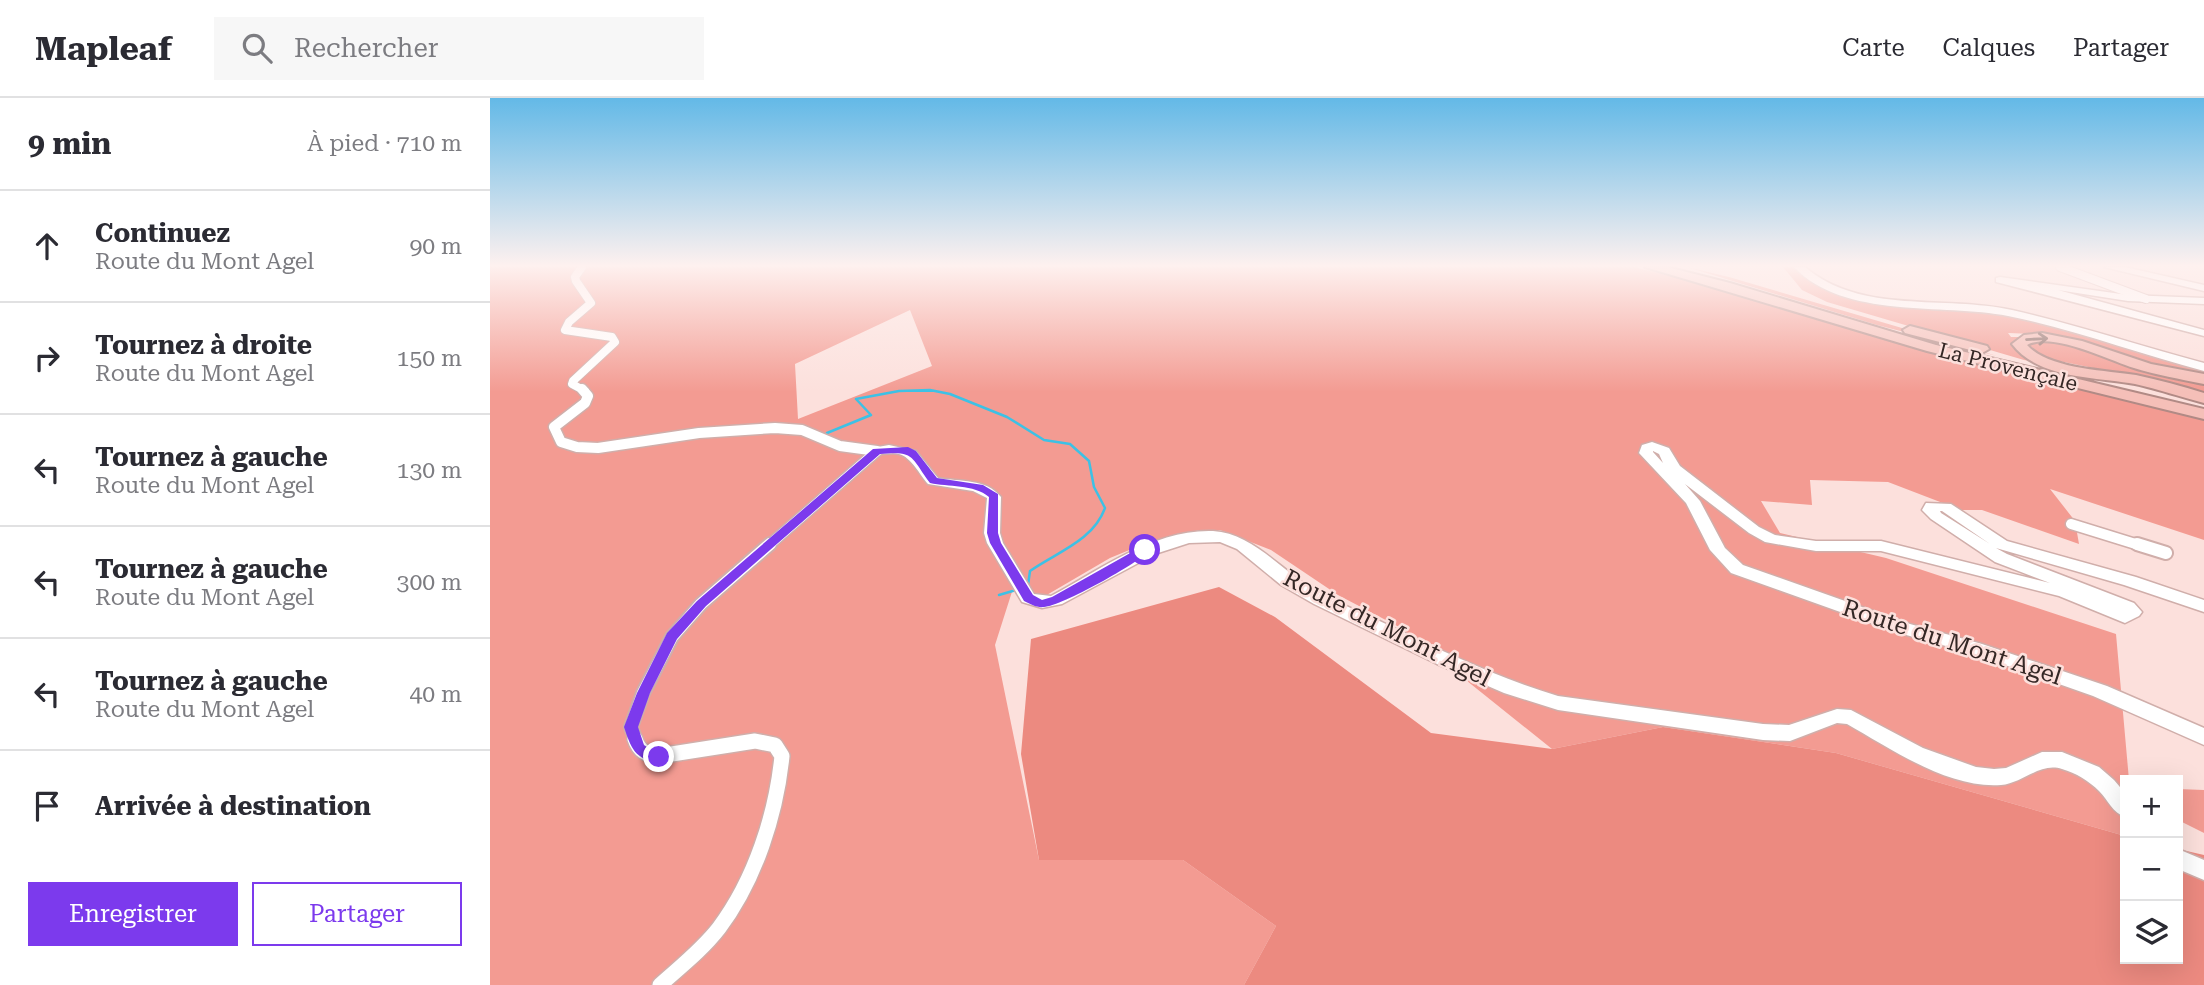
<!DOCTYPE html>
<html lang="fr">
<meta charset="utf-8">
<style>
body{margin:0;font-family:"Roboto Serif",serif;background:#f7f7f7;color:#2b2b33}
.controls{position:absolute;right:21px;bottom:21px;display:grid;overflow:hidden;border-radius:0px;box-shadow:0 7px 28px #0002}
.controls button{width:63px;height:63px;display:grid;place-items:center;padding:0;border:0;border-bottom:2px solid #e1e1e2;background:#fff;color:#2b2b33;font:35px sans-serif}
.stop{position:absolute;width:21px;height:21px;margin:-16px;border:5px solid #7c3aed;border-radius:50%;background:#fff}
.stop.end{background:#7c3aed;border-color:#fff;box-shadow:0 2px 7px #0008}
.list{margin:0;padding:0;list-style:none}
h2{display:flex;justify-content:space-between;align-items:center;height:91px;margin:0;padding:0 28px;font-size:30px}
h2 small{font-size:23px;font-weight:400;color:#7c7c81}
.list li{display:grid;grid-template-columns:46px 1fr auto;gap:21px;align-items:center;box-sizing:border-box;height:112px;padding:0 28px;border-top:2px solid #e1e1e2}
.list b{display:block;font-size:26px;white-space:nowrap}
.list p{margin:0;font-size:23px;white-space:nowrap;color:#7c7c81}
.list em{font-size:23px;font-style:normal;color:#7c7c81}
.actions{display:flex;gap:14px;padding:21px 28px}
.actions a{flex:1;padding:16px 0;border:2px solid #7c3aed;border-radius:0px;text-align:center;font-size:24px;color:#7c3aed}
.actions .main{background:#7c3aed;color:#fff}
.icon{flex:none;width:38px;height:38px;fill:none;stroke:currentColor;stroke-width:2;stroke-linecap:round;stroke-linejoin:round}
.map{position:relative;flex:none;width:1714px;height:887px;overflow:hidden}
header{display:flex;align-items:center;gap:42px;box-sizing:border-box;height:98px;padding:0 35px;background:#fff;border-bottom:2px solid #e1e1e2}
header strong{font-size:33px}
nav{display:flex;gap:38px;margin-inline-start:auto;font-size:24px}
.search{width:490px;height:63px;background:#f7f7f7;display:flex;align-items:center;gap:18px;box-sizing:border-box;padding:0 24px;border-radius:0px;color:#7c7c81;font-size:26px}
main{display:flex}
aside{flex:1;background:#fff}
.map>svg:first-child{display:block}
.green{fill:#f39b92;fill-rule:evenodd}
.forest{fill:#ec8a80}
.lines{fill:none;stroke-linecap:round;stroke-linejoin:round}
.stream-far1{stroke:#3dc1e5;stroke-width:2}
.stream{stroke:#3dc1e5;stroke-width:2.5}
.street-far3-casing{stroke:#d0aeaa;stroke-width:10}
.street-far2-casing{stroke:#d0aeaa;stroke-width:13}
.street-far1-casing{stroke:#d0aeaa;stroke-width:16}
.street-casing{stroke:#d0aeaa;stroke-width:18}
.secondary-casing{stroke:#d0aeaa;stroke-width:3}
.highway-casing{stroke:#b18a85;stroke-width:4}
.street-far3{stroke:#fff;stroke-width:8}
.street-far2{stroke:#fff;stroke-width:10}
.street-far1{stroke:#fff;stroke-width:12}
.street{stroke:#fff;stroke-width:15}
.secondary{fill:#fff;fill-rule:evenodd}
.highway{fill:#f5bfb8;fill-rule:evenodd}
.oneway{stroke:#94736e}
.route{fill:#7c3aed}
.labels{text-anchor:middle;stroke-width:5;stroke-linejoin:round;paint-order:stroke}
.far-street-label{font-size:21px;fill:#342725;stroke:#fce0dc}
.street-label{font-size:24px;fill:#342725;stroke:#fce0dc}
</style>
<header>
<strong>Mapleaf</strong>
<div class="search"><svg class="icon" aria-label="search" viewBox="0 0 24 24"><circle cx="10" cy="10" r="6"/><path d="M15 15l6 6"/></svg>Rechercher</div>
<nav><a>Carte</a><a>Calques</a><a>Partager</a></nav>
</header>
<main>
<aside>
<h2>9 min<small>À pied · 710 m</small></h2>
<ul class="list">
<li><svg class="icon" aria-label="ahead" viewBox="0 0 24 24"><path d="M12 20V5M6 11l6-6 6 6"/></svg><div><b>Continuez</b><p>Route du Mont Agel</p></div><em>90 m</em></li>
<li><svg class="icon" aria-label="right" viewBox="0 0 24 24"><path d="M7 20v-9h11M14 6l5 5-5 5"/></svg><div><b>Tournez à droite</b><p>Route du Mont Agel</p></div><em>150 m</em></li>
<li><svg class="icon" aria-label="left" viewBox="0 0 24 24"><path d="M17 20v-9H6M10 6l-5 5 5 5"/></svg><div><b>Tournez à gauche</b><p>Route du Mont Agel</p></div><em>130 m</em></li>
<li><svg class="icon" aria-label="left" viewBox="0 0 24 24"><path d="M17 20v-9H6M10 6l-5 5 5 5"/></svg><div><b>Tournez à gauche</b><p>Route du Mont Agel</p></div><em>300 m</em></li>
<li><svg class="icon" aria-label="left" viewBox="0 0 24 24"><path d="M17 20v-9H6M10 6l-5 5 5 5"/></svg><div><b>Tournez à gauche</b><p>Route du Mont Agel</p></div><em>40 m</em></li>
<li><svg class="icon" aria-label="arrive" viewBox="0 0 24 24"><path d="M6 21V4h12l-3 4 3 4H6"/></svg><div><b>Arrivée à destination</b></div></li>
</ul>
<div class="actions"><a class="main">Enregistrer</a><a>Partager</a></div>
</aside>
<div class="map">
<svg width="1714" height="887" viewBox="0 0 1714 887">
<rect width="100%" height="100%" fill="#fce0dc"/>
<!-- green -->
<path class="green" d="M0,169H1144L1226,189L1427,251L1714,321V442L1560,391L1585,423L1589,446L1492,412H1471L1398,384L1320,382L1322,407L1271,403L1290,435L1396,460L1626,536L1639,682H1635V738L1346,655L1173,629L1062,651L911,530L848,497L781,452L730,432H710L654,446L620,460L555,498L542,496L527,478L505,547L549,762H693L786,828L754,887H0ZM420,212L442,268L308,321L305,266Z
M1197,169L1239,179L1507,258L1387,227Z
M1293,169H1305L1326,186L1358,198L1527,218L1714,270V277L1649,262L1567,237L1518,235L1521,239H1533L1524,243L1525,250L1551,265L1534,262L1337,204L1312,192Z
M1550,242L1568,244L1714,283V298L1643,278L1559,261L1537,248Z
M1688,691L1714,692V735L1688,722Z"/>
<!-- forest -->
<path class="forest" d="M729,489L785,519L941,635L1062,651L1173,629L1346,655L1635,738V861H1688V751L1714,757V887H754L786,828L693,762H549L531,656L541,541Z"/>
<g class="lines">
<!-- stream-far1 -->
<path class="stream-far1" d="M408,293H446"/>
<!-- stream -->
<path class="stream" d="M337,335L381,317L366,301L409,293L440,292L460,296L517,319L554,342L580,346L599,363L604,389L615,410C603,443 567,454 540,473L538,487L535,488
M509,497L526,492"/>
<!-- street-far3 casing -->
<g class="street-far3-casing">
<path id="street-far3" d="M92,169L85,179L86,183L101,205L79,224L75,232L122,239L125,244L83,283L82,286L95,293
M1570,169L1656,201"/>
</g>
<!-- street-far2 casing -->
<g class="street-far2-casing">
<path id="street-far2" d="M92,291L98,298L95,305L64,329L71,344L87,349L108,350L209,335L285,330L312,332L350,348L387,353
M1581,426L1652,448
M278,448L387,353"/>
</g>
<!-- street-far1 casing -->
<g class="street-far1-casing">
<path id="street-far1" d="M1647,446L1676,455
M146,643L141,629L153,595L182,539L211,506L280,446"/>
</g>
<!-- street casing -->
<g class="street-casing">
<path id="street" d="M145,641C149,653 156,657 169,658L265,643L285,647L292,658C286,717 265,782 229,830C212,852 190,869 170,887"/>
</g>
<!-- secondary casing -->
<g class="secondary-casing">
<path id="secondary" d="M1304,169H1315C1371,217 1455,197 1522,212C1587,227 1650,248 1714,265V273C1649,256 1583,231 1518,218C1453,205 1354,222 1304,169Z
M1614,169H1635L1714,187V193Z
M1510,179L1638,197L1714,200V206L1638,203L1568,192L1714,232V238L1506,184V180Z
M1162,344L1179,350L1190,368L1269,429L1285,437L1326,443H1391L1560,485L1505,464L1441,421L1432,412L1436,405L1461,406L1517,443L1646,479L1714,502V514L1634,487L1506,450L1517,456L1644,505L1652,514L1649,518L1635,525L1569,498L1391,453H1326L1275,444L1259,435L1195,386L1210,403L1235,450L1253,467L1420,526L1492,546L1617,588L1714,630V647L1603,598L1481,555L1409,535L1241,475L1220,452L1196,405L1149,355L1152,347ZM1163,353L1169,356L1173,365L1163,354ZM1450,413H1452L1500,446L1451,415Z
M399,347L426,353L448,380C470,384 496,380 511,399L510,435L513,445L544,496L561,498C610,472 664,431 723,433C764,435 794,476 828,494C850,506 873,515 896,526C952,553 1008,580 1068,598L1273,626L1299,627L1347,611L1361,612L1433,650L1486,669L1504,671L1516,670L1552,654H1572L1609,669L1624,682L1635,695V719C1623,715 1618,702 1609,693C1599,683 1586,675 1572,671C1550,664 1533,685 1511,687C1459,691 1401,651 1357,626L1347,625L1300,643L1273,642L1068,612L1014,595L947,566L824,506L791,487L747,451L730,444L699,445L665,456L572,506L552,510L532,504L497,445L494,435L497,400L483,393L438,386C430,377 421,359 409,356C398,353 389,360 380,353L382,350Z
M1688,751L1714,762V782L1688,771Z"/>
</g>
<!-- highway casing -->
<g class="highway-casing">
<path id="highway" d="M1155,169H1177L1240,185L1446,247L1714,311V321L1437,253Z
M1420,228L1497,248L1499,251L1492,255L1415,235L1413,232Z
M1552,235L1592,243L1661,266L1714,276V286C1690,281 1666,277 1644,270C1618,262 1562,233 1537,247C1559,271 1615,272 1646,277C1669,282 1692,288 1714,295V305C1691,299 1668,291 1645,286C1606,279 1548,281 1522,246L1534,237Z"/>
</g>
<!-- street-far3 -->
<use href="#street-far3" class="street-far3"/>
<!-- street-far2 -->
<use href="#street-far2" class="street-far2"/>
<!-- street-far1 -->
<use href="#street-far1" class="street-far1"/>
<!-- street -->
<use href="#street" class="street"/>
<!-- secondary -->
<use href="#secondary" class="secondary"/>
<!-- highway -->
<use href="#highway" class="highway"/>
</g>
<!-- one-way arrows -->
<defs><path id="oneway-shaft" d="M-6 0H5M1.5-3L5.5 0L1.5 3" fill="none" stroke-width="1.6" stroke-linecap="round" stroke-linejoin="round" transform="scale(1.75)"/></defs>
<use class="oneway" href="#oneway-shaft" transform="translate(1547 241) rotate(-3)"/>
<!-- sky -->
<linearGradient id="sky" x2="0" y2="1"><stop stop-color="#63b9e7"/><stop offset="0.57" stop-color="#fef1ef"/><stop offset="1" stop-color="#fef1ef" stop-opacity="0"/></linearGradient>
<rect width="1714" height="294" fill="url(#sky)"/>
<!-- route -->
<path class="route" d="M418,349L426,353L447,380L493,387L508,396V435L511,445L543,497L552,502L562,499L651,449L661,452C648,465 572,508 554,509C547,510 540,506 534,503L500,445L497,435L499,399C484,386 458,389 440,385C420,358 425,353 390,356L216,508L187,541L160,595L148,629L154,647L161,652L174,654L176,659L169,664C145,662 141,650 134,629L147,595L177,535L207,503L383,351Z"/>
<g class="labels">
<!-- far-street labels -->
<g class="far-street-label">
<text transform="translate(1518 269) rotate(14)" y="7">La Provençale</text>
</g>
<!-- street labels -->
<g class="street-label">
<text transform="translate(897 530) rotate(27)" y="8">Route du Mont Agel</text>
<text transform="translate(1462 544) rotate(18)" y="8">Route du Mont Agel</text>
</g>
</g>
</svg>
<div class="controls">
<button>+</button>
<button>−</button>
<button><svg class="icon" aria-label="layers" viewBox="0 0 24 24"><path d="M12 4l9 5-9 5-9-5zM3 14l9 5 9-5"/></svg></button>
</div>
<div class="stop" style="left:655px;top:452px"></div>
<div class="stop end" style="left:169px;top:659px"></div>
</div>
</main>
